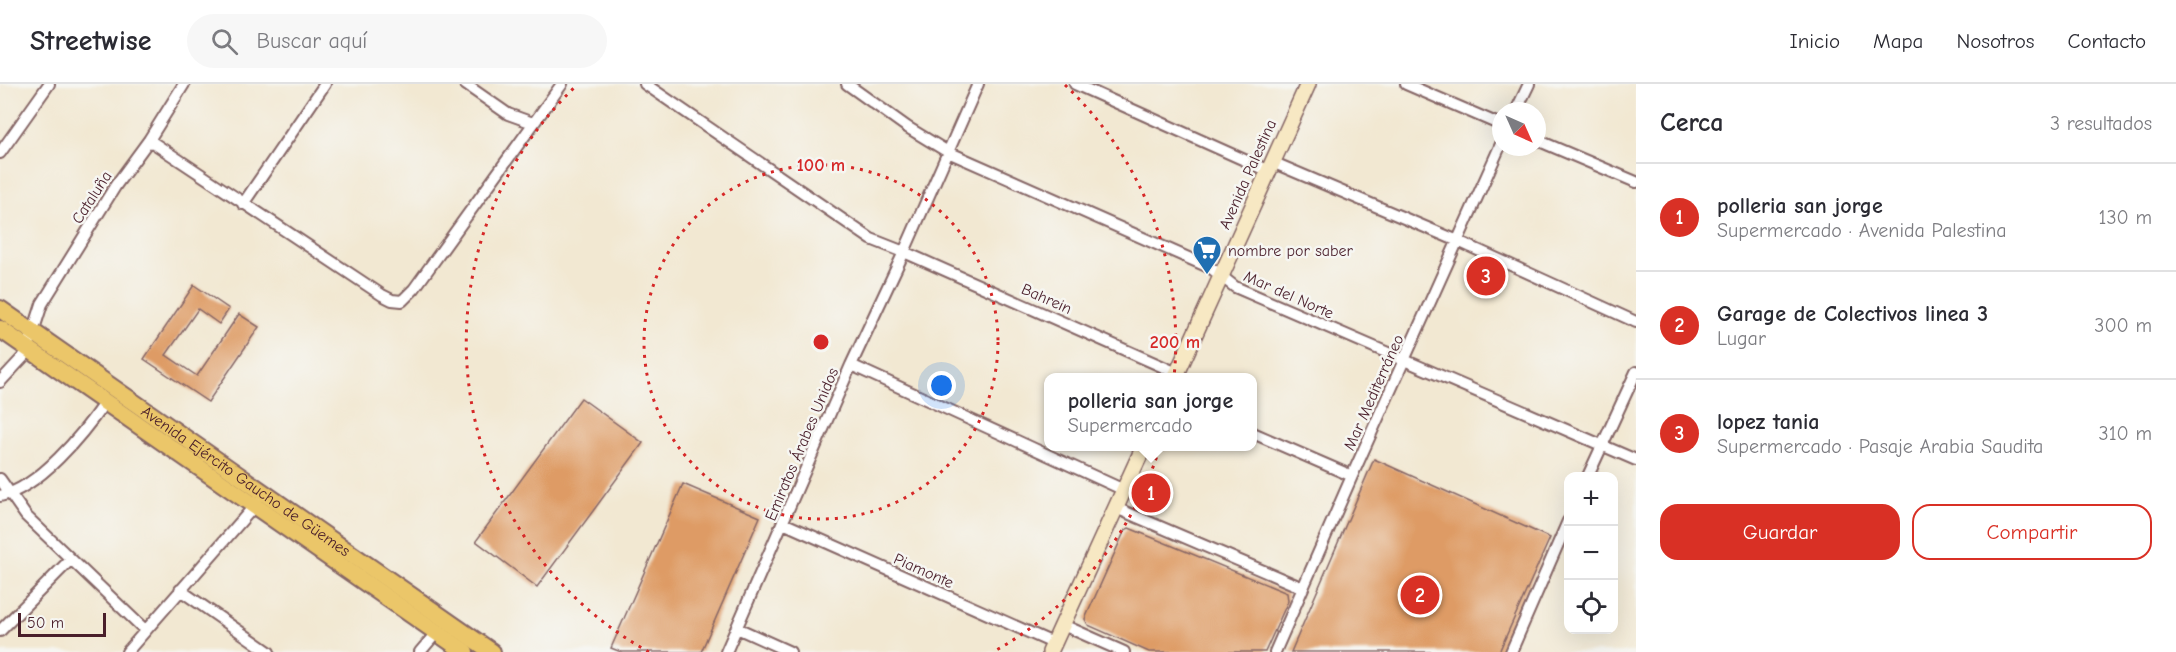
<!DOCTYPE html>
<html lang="es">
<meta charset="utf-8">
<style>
body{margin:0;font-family:"Comic Neue",sans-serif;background:#f7f7f7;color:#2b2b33}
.controls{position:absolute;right:18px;bottom:18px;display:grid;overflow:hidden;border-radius:12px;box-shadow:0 6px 24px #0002}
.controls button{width:54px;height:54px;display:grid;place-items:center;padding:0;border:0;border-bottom:2px solid #e1e1e2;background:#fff;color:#2b2b33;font:30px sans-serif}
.compass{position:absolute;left:1492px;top:18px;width:54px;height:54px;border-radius:50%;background:#fff;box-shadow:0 6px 24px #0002;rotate:135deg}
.scale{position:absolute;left:18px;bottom:15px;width:88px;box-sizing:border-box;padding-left:6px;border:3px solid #4a1f2b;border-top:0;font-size:16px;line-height:21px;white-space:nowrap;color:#4a1f2b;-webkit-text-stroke:4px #f6f6f2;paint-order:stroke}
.you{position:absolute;left:942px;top:302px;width:21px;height:21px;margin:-15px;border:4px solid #fff;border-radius:50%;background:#1a73e8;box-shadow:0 0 0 9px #1a73e833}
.badge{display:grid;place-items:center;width:39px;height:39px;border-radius:50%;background:#d93025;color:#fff;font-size:20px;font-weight:700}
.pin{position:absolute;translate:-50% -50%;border:3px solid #fff;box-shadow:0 2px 6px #0006}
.popup{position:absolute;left:1044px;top:289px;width:213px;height:78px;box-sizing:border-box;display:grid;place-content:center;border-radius:12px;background:#fff;filter:drop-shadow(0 2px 4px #0005);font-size:20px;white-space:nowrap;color:#7c7c81}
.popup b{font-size:22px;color:#2b2b33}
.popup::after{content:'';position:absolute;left:50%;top:100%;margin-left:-12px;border:12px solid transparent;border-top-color:#fff}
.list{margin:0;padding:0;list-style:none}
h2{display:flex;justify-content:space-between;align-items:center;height:78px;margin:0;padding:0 24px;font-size:26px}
h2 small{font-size:20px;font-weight:400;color:#7c7c81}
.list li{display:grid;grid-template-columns:39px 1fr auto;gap:18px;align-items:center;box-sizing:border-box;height:108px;padding:0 24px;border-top:2px solid #e1e1e2}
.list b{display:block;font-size:22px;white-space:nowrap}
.list p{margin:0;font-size:20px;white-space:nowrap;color:#7c7c81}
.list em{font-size:20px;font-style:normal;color:#7c7c81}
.actions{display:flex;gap:12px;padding:18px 24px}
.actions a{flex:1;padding:14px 0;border:2px solid #d93025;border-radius:18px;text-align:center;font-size:21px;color:#d93025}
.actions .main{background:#d93025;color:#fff}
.icon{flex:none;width:33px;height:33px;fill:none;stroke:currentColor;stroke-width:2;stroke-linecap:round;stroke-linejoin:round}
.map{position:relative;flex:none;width:1636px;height:568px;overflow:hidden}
header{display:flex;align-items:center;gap:36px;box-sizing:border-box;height:84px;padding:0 30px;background:#fff;border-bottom:2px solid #e1e1e2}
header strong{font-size:28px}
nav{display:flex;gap:33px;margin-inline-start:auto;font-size:21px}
.search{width:420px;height:54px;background:#f7f7f7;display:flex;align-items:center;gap:15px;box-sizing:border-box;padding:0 21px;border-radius:33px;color:#7c7c81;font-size:22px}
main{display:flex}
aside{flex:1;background:#fff}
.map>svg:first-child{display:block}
.building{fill:#de9b65}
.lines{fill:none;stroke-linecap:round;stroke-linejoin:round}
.street-casing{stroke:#856565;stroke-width:14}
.secondary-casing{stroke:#856565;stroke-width:18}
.primary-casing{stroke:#856565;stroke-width:20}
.street{stroke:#fff;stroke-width:10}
.secondary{stroke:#f7e8c3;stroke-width:15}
.primary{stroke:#ebc669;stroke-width:16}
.ring{fill:none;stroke:#d62828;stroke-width:3;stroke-dasharray:3 6}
.labels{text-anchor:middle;stroke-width:5;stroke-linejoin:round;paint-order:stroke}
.street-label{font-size:16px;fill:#4a1f2b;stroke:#f6f6f2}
.poi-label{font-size:16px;fill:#4a1f2b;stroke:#f6f6f2;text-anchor:start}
.centre{fill:#d62828;stroke:#f6f6f2;stroke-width:3}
.ring-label{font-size:18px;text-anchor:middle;font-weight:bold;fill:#d62828;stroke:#f6f6f2;stroke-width:5;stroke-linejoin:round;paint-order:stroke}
</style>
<header>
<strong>Streetwise</strong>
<div class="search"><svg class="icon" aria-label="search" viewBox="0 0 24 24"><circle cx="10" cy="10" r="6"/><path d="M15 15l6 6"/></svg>Buscar aquí</div>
<nav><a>Inicio</a><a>Mapa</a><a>Nosotros</a><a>Contacto</a></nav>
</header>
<main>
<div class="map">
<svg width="1636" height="568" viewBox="0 0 1636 568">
<rect width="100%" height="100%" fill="#f6f6f2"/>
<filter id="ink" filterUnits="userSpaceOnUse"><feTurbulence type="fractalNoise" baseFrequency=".0167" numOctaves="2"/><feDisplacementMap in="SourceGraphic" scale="12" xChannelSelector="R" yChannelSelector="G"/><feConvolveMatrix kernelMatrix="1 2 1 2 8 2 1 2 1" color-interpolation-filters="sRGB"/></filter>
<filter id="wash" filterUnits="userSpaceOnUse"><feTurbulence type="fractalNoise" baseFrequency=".008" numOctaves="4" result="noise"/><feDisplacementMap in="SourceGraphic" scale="24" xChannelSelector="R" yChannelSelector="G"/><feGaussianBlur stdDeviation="1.35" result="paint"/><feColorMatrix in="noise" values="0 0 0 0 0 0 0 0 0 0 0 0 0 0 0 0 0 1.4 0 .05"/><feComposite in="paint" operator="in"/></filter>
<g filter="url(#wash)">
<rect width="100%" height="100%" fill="#f2e8d2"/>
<g id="blocks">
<!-- building -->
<path class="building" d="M194,201L229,225L219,240L198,225L166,271L197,292L239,230L259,243L208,318L144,275Z
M581,314L643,359L537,503L476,457Z
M1374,375L1550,454L1499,568H1291Z
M683,400L760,433L701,568H621L611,564Z
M1129,444L1287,509L1288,517L1265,568H1149L1088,541L1085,535L1125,446Z"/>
</g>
</g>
<g filter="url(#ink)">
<use href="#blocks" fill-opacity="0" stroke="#856565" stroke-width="1.5"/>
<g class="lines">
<!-- street casing -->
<g class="street-casing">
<path id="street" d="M465,0L508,30L533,39
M645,0L871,155L904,168L1177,289
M847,0L907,43L948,68L1211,184L1235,203L1636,376
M1075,0L1269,87
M1406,0L1501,41
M1516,27L1529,0
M149,56L382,211L392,216L402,217L414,205L562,0
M1537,56L1636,98
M0,69L49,0
M1272,78L1458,157L1636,238
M243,120L325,0
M851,281L1124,406
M0,298L26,270L42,220L116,101L149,56L184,0
M1253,349L1352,392
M1588,392L1636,288
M0,395L26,432L145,546
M0,412C39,404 83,350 105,318
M1116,424L1303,504
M783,439L1053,559
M180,506L269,568
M1063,541L1124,568
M737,544L790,568
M0,547L70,476
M127,568L257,419
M420,568L437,548
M726,568L851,281L904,168L978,0
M1275,568L1352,392L1501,60
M1511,568L1568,437"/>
</g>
<!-- secondary casing -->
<g class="secondary-casing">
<path id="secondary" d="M1175,294L1308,0
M1050,568L1144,362"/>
</g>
<!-- primary casing -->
<g class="primary-casing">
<g id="primary">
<path id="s1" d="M0,225L492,568"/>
<path d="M0,245L465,568"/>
</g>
</g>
<!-- street -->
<use href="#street" class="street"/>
<!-- secondary -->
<use href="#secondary" class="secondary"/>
<!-- primary -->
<use href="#primary" class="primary"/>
</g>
</g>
<!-- distance rings -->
<g class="ring">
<circle cx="821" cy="258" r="177"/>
<path d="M649 568A354 354 0 0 1 577 1M1065 1A354 354 0 0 1 993 568"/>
</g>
<!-- icons -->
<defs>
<g id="supermarket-pin" transform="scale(1.5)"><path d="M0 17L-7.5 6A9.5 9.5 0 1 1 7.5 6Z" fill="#1f6fb2" stroke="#f6f6f2"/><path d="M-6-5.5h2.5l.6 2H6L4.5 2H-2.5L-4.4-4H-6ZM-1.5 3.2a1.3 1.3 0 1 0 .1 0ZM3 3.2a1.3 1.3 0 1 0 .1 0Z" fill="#fff"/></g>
</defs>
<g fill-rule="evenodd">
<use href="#supermarket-pin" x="1207" y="166"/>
</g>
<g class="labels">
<!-- street labels -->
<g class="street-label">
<text transform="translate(1247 90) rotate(-66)" y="6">Avenida Palestina</text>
<text transform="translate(91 113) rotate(-57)" y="6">Cataluña</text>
<text transform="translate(1289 210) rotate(24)" y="6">Mar del Norte</text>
<text transform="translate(1047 214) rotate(24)" y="6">Bahrein</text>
<text transform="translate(1373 308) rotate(-66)" y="6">Mar Mediterráneo</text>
<text transform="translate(801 360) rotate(-67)" y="6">Emiratos Árabes Unidos</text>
<text dy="6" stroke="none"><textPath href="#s1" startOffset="300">Avenida Ejército Gaucho de Güemes</textPath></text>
<text transform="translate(924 486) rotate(24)" y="6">Piamonte</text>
</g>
<!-- poi labels -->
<g class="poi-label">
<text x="1228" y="172">nombre por saber</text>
</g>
</g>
<circle cx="821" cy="258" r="9" class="centre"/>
<g class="ring-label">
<text x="821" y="87">100 m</text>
<text x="1175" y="264">200 m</text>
</g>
</svg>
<div class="controls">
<button>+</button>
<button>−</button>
<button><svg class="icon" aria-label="locate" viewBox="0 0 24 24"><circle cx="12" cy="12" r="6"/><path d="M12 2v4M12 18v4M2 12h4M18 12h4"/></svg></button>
</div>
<svg class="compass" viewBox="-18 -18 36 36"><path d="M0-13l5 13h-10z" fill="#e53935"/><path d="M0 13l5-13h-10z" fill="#7c7c81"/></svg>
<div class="scale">50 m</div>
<div class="you"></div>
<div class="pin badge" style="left:1151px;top:409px">1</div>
<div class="popup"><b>polleria san jorge</b>Supermercado</div>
<div class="pin badge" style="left:1420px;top:511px">2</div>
<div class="pin badge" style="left:1486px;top:192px">3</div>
</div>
<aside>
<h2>Cerca<small>3 resultados</small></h2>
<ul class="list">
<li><span class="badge">1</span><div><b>polleria san jorge</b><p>Supermercado · Avenida Palestina</p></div><em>130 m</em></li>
<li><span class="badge">2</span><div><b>Garage de Colectivos linea 3</b><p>Lugar</p></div><em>300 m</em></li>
<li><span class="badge">3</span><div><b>lopez tania</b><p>Supermercado · Pasaje Arabia Saudita</p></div><em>310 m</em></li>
</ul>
<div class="actions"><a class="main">Guardar</a><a>Compartir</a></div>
</aside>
</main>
